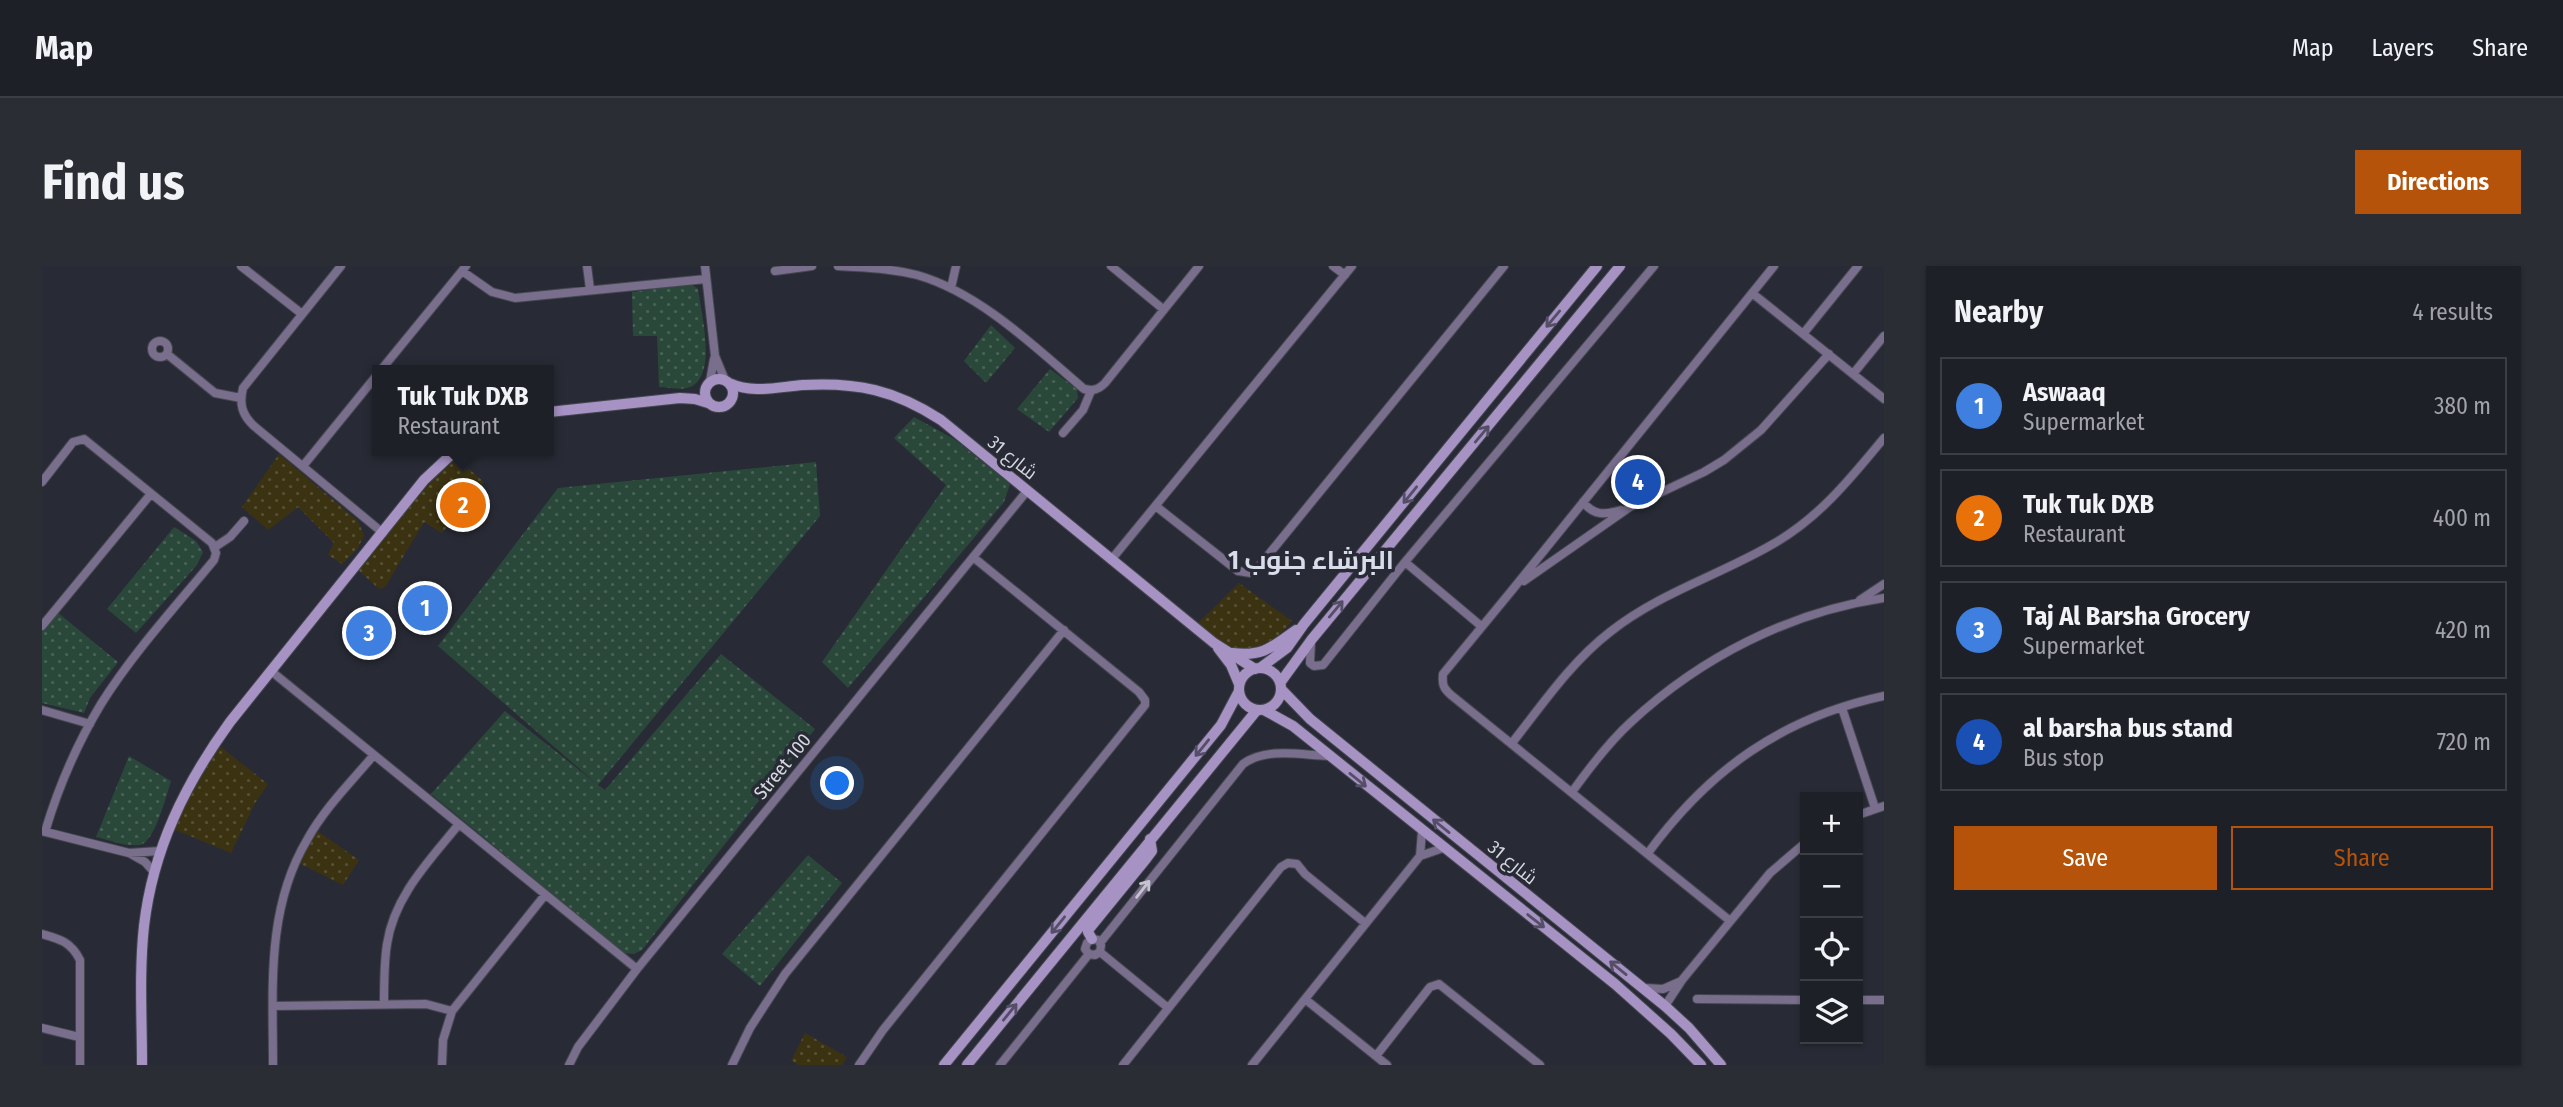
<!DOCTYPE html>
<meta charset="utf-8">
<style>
body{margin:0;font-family:"Fira Sans Condensed",Cairo,sans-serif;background:#2b2d34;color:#f1f3f6}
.controls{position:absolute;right:21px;bottom:21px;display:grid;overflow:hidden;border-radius:0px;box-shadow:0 2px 5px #0004}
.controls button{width:63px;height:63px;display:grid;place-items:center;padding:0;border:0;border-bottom:2px solid #3c3e45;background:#1e2028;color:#f1f3f6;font:35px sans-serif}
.you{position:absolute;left:796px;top:518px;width:24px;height:24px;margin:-18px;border:5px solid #fff;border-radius:50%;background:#1a73e8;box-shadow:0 0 0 10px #1a73e833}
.badge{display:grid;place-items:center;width:46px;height:46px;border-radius:50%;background:#b45309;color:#fff;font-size:23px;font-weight:700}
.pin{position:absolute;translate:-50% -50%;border:4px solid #fff;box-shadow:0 2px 7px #0006}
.popup{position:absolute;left:330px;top:99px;width:182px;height:91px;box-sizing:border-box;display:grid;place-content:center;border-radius:0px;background:#1e2028;filter:drop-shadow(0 2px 5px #0005);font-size:23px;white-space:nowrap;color:#a1a3a8}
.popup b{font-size:26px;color:#f1f3f6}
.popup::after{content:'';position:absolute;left:50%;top:100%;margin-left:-14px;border:14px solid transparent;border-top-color:#1e2028}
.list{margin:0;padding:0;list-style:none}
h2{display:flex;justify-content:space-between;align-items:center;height:91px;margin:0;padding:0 28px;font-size:30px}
h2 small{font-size:23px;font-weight:400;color:#a1a3a8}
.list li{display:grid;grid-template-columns:46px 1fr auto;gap:21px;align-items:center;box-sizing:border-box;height:98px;margin:0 14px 14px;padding:0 14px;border:2px solid #3c3e45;border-radius:0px}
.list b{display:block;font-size:26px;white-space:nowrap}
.list p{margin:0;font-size:23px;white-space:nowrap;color:#a1a3a8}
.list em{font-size:23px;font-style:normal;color:#a1a3a8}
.actions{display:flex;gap:14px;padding:21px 28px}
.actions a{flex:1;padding:16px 0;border:2px solid #b45309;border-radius:0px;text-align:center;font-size:24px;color:#b45309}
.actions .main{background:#b45309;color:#fff}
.icon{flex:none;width:38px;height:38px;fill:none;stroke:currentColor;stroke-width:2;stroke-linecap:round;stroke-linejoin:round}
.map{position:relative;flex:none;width:1842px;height:799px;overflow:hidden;border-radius:0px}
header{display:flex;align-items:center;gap:42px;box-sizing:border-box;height:98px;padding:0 35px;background:#1e2028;border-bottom:2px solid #3c3e45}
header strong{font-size:33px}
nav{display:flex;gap:38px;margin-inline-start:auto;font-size:24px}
.intro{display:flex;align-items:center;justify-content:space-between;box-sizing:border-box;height:168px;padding:0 42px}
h1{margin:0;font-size:49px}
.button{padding:18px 32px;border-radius:0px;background:#b45309;color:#fff;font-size:24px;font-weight:700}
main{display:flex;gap:42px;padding:0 42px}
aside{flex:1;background:#1e2028;border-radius:0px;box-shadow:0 2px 5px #0004}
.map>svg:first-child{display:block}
.grass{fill:url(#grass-dots)}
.sand{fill:url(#sand-dots)}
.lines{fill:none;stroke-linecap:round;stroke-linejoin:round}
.street-casing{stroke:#444750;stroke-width:10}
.secondary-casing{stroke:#444750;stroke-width:12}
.street{stroke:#796e8c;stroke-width:8}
.secondary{stroke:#a693c4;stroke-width:10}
.oneway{stroke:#544f67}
.oneway2{stroke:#c4c4cf}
.labels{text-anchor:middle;stroke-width:7;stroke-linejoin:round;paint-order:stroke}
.street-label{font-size:19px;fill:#d7d9e0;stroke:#282b35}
.district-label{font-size:26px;font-weight:bold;fill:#d9ddeb;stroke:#282b35}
</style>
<header>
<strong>Map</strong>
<nav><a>Map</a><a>Layers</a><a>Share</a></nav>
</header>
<div class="intro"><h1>Find us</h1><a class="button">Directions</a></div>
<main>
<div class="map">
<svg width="1842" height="799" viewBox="0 0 1842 799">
<defs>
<pattern id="grass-dots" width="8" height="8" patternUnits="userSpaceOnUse" patternTransform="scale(1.75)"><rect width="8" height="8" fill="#2a483a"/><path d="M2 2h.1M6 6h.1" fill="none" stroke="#486256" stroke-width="1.8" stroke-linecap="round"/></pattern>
<pattern id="sand-dots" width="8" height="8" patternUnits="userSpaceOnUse" patternTransform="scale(1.75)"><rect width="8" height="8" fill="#3b3212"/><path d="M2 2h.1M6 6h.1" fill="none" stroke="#574f34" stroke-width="1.8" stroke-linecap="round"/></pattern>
</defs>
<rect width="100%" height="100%" fill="#282b35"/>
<!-- grass -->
<path class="grass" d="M649,18L656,23C659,47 677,114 645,122C637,124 625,121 617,121L615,70H591L590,26Z
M949,59L973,82L944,117L922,95Z
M1008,103L1035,123L1036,132L1007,166L975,143Z
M872,151L912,173L968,218L962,236L806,422L780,396L904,219L852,172Z
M774,196L778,250L556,519L563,524L679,388L773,463L600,684L592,688L582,687L389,528L463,445L555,518L396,380L516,222Z
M132,261L154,275L161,286L155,299L94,367L65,343Z
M15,346L76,396L48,432L42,447L0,437V365Z
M87,490L129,515C124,530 113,576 98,579C85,581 67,574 54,571Z
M766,589L800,617L718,720L680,688Z"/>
<!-- sand -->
<path class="sand" d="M237,188L316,255L322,269L316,282L300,298L286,289L292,277L256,241L226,264L200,241Z
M408,192L421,207L427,203L442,216L400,267L382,256L343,321L337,323L315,303Z
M1197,317L1250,355C1235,374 1212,393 1187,382C1176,377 1165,365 1155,358Z
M175,478L226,518L213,537L189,587L131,563Z
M274,564L317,594L301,619L257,597Z
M763,767L805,791L800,799H757L749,795Z"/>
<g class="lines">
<!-- street casing -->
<g class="street-casing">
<path id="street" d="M199,0L260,48
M299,0L201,122C197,138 200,149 212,160L341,267
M545,0L548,23
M663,0L673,90L683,114
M796,0C823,2 848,2 875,9C938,27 993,81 1042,123C1051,125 1056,124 1063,117L1157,0
M1069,0L1121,43
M1291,0L1303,9
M420,5L450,26L473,32L664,13
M733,5L770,0
M909,22L914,0
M1710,27L1842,133
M1761,68L1816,0
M110 83a8 8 0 1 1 16 0a8 8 0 1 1-16 0Z
M125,88L173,127L199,132
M339,104L424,0
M1811,108L1842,70
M668,115L672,93
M1021,167L1041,144L1049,125
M261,200L335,109
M0,216L31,176L42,173L170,277L174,287L172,294C134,340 91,387 59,438C35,478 16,522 3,566
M1541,236C1552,250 1563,249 1579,244
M1115,241L1196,305L1209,307L1214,304L1462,0
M173,281L188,271L202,255
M1069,294L1310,0
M1363,296L1439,360
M1482,315L1588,241L1662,206L1682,194L1719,164L1787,88
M1818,334L1842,318
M0,360L108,229
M1269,376L1268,397L1272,400L1281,399L1363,296L1612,0
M229,405L595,703
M1800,442L1833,542
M0,444L48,458
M1470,477C1500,439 1529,396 1568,366C1617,327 1678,309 1731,278C1777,252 1809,212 1842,172
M1530,526C1548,501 1567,476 1589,456C1659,391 1748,346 1842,332
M1816,549L1842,540
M0,565L87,587L118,585
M1606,587C1667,504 1739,452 1842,430
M89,588L103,596L112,606
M1378,590L1401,582
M1687,654L1409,429C1401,422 1400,418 1401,408L1471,323L1732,0
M0,668C18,673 29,676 38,694V799
M1058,677L1201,498C1224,481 1259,489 1286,490
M1058,686L1125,741
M1603,722L1621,723L1637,716
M1263,733L1345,799
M1655,733L1763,734
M1816,734H1842
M342,738C342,718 342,697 345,678C352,630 388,594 417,558
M231,740L384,738L410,745
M1623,740L1640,714L1728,607L1763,577
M0,762L37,771
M1334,790L1388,721L1397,718L1498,799
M231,799C231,722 224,643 265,574C282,543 308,517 331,490
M400,799L401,774L410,745L503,629
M527,799L536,781L595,703L985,225
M690,799L708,762L743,708L1022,364
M817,799L841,764L1103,439V434L1097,426L931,291
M958,799L1047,688L1053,689L1058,686L1059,679L1056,674L1050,673L1045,677L1043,683L1047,688
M1081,799L1239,601L1246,597L1255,598L1263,608L1323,657
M1210,799L1378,590L1380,565"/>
</g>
<!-- secondary casing -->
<g class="secondary-casing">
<path id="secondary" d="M663 127a14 14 0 1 1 28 0a14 14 0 1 1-28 0Z
M687,117C711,128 735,121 761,119C815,116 853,124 899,154L1172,377L1213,403
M507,146L638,132L653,133L666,137
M1176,382L1189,399L1197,418
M1190,387C1221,391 1230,381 1254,364
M1218,402L1245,382L1262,358L1555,0
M1197 423a21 21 0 1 1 42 0a21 21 0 1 1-42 0Z
M1238,417L1270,373L1578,0
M1239,423L1268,453L1623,740L1647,762L1679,799
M1222,444L1251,460L1573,718L1629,768L1659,799
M1050,673L1046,666L1047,663L1104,593L1110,585L1108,573
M100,799C100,753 97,706 102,660C111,583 143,518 188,456L382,214L413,185
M902,799L1179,459L1197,425
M925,799L1215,444"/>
</g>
<!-- street -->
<use href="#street" class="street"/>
<!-- secondary -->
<use href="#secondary" class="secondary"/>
</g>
<!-- one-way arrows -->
<defs><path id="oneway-shaft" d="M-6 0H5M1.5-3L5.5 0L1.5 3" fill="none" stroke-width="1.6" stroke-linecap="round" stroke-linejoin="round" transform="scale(1.75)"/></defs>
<g class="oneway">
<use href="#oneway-shaft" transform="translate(1511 53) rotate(130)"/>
<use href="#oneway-shaft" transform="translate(1440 168) rotate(-50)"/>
<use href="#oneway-shaft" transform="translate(1368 229) rotate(129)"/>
<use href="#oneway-shaft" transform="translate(1294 343) rotate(-50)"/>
<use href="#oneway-shaft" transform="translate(1160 482) rotate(129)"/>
<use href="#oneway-shaft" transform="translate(1316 514) rotate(39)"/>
<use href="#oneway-shaft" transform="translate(1399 560) rotate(-141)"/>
<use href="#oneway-shaft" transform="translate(1494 655) rotate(38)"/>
<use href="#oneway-shaft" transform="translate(1016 659) rotate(129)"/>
<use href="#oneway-shaft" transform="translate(1576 702) rotate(-141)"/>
<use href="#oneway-shaft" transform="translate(968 746) rotate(-51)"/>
</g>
<use class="oneway2" href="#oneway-shaft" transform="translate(1101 623) rotate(-52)"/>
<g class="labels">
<!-- street labels -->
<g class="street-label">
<text transform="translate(971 191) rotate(39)" y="7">شارع 31</text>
<text transform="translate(740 500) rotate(-51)" y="7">Street 100</text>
<text transform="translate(1471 596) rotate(39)" y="7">شارع 31</text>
</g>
<!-- district labels -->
<g class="district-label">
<text x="1269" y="303">البرشاء جنوب 1</text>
</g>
</g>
</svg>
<div class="controls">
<button>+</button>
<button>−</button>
<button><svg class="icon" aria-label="locate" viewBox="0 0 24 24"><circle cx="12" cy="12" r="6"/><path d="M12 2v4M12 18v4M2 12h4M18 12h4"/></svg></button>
<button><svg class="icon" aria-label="layers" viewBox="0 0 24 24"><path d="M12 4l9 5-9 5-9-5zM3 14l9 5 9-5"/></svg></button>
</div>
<div class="you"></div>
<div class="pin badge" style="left:383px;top:342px;background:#3f7fe0">1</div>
<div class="pin badge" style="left:421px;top:239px;background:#e8710a">2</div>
<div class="popup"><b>Tuk Tuk DXB</b>Restaurant</div>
<div class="pin badge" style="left:327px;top:367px;background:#3f7fe0">3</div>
<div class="pin badge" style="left:1596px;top:216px;background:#1a4fb4">4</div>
</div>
<aside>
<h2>Nearby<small>4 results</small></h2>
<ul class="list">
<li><span class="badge" style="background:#3f7fe0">1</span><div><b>Aswaaq</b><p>Supermarket</p></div><em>380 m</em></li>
<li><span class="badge" style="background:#e8710a">2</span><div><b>Tuk Tuk DXB</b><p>Restaurant</p></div><em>400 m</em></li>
<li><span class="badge" style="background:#3f7fe0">3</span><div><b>Taj Al Barsha Grocery</b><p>Supermarket</p></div><em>420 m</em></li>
<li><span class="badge" style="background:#1a4fb4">4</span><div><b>al barsha bus stand</b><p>Bus stop</p></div><em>720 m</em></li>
</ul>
<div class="actions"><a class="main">Save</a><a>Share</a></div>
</aside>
</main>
